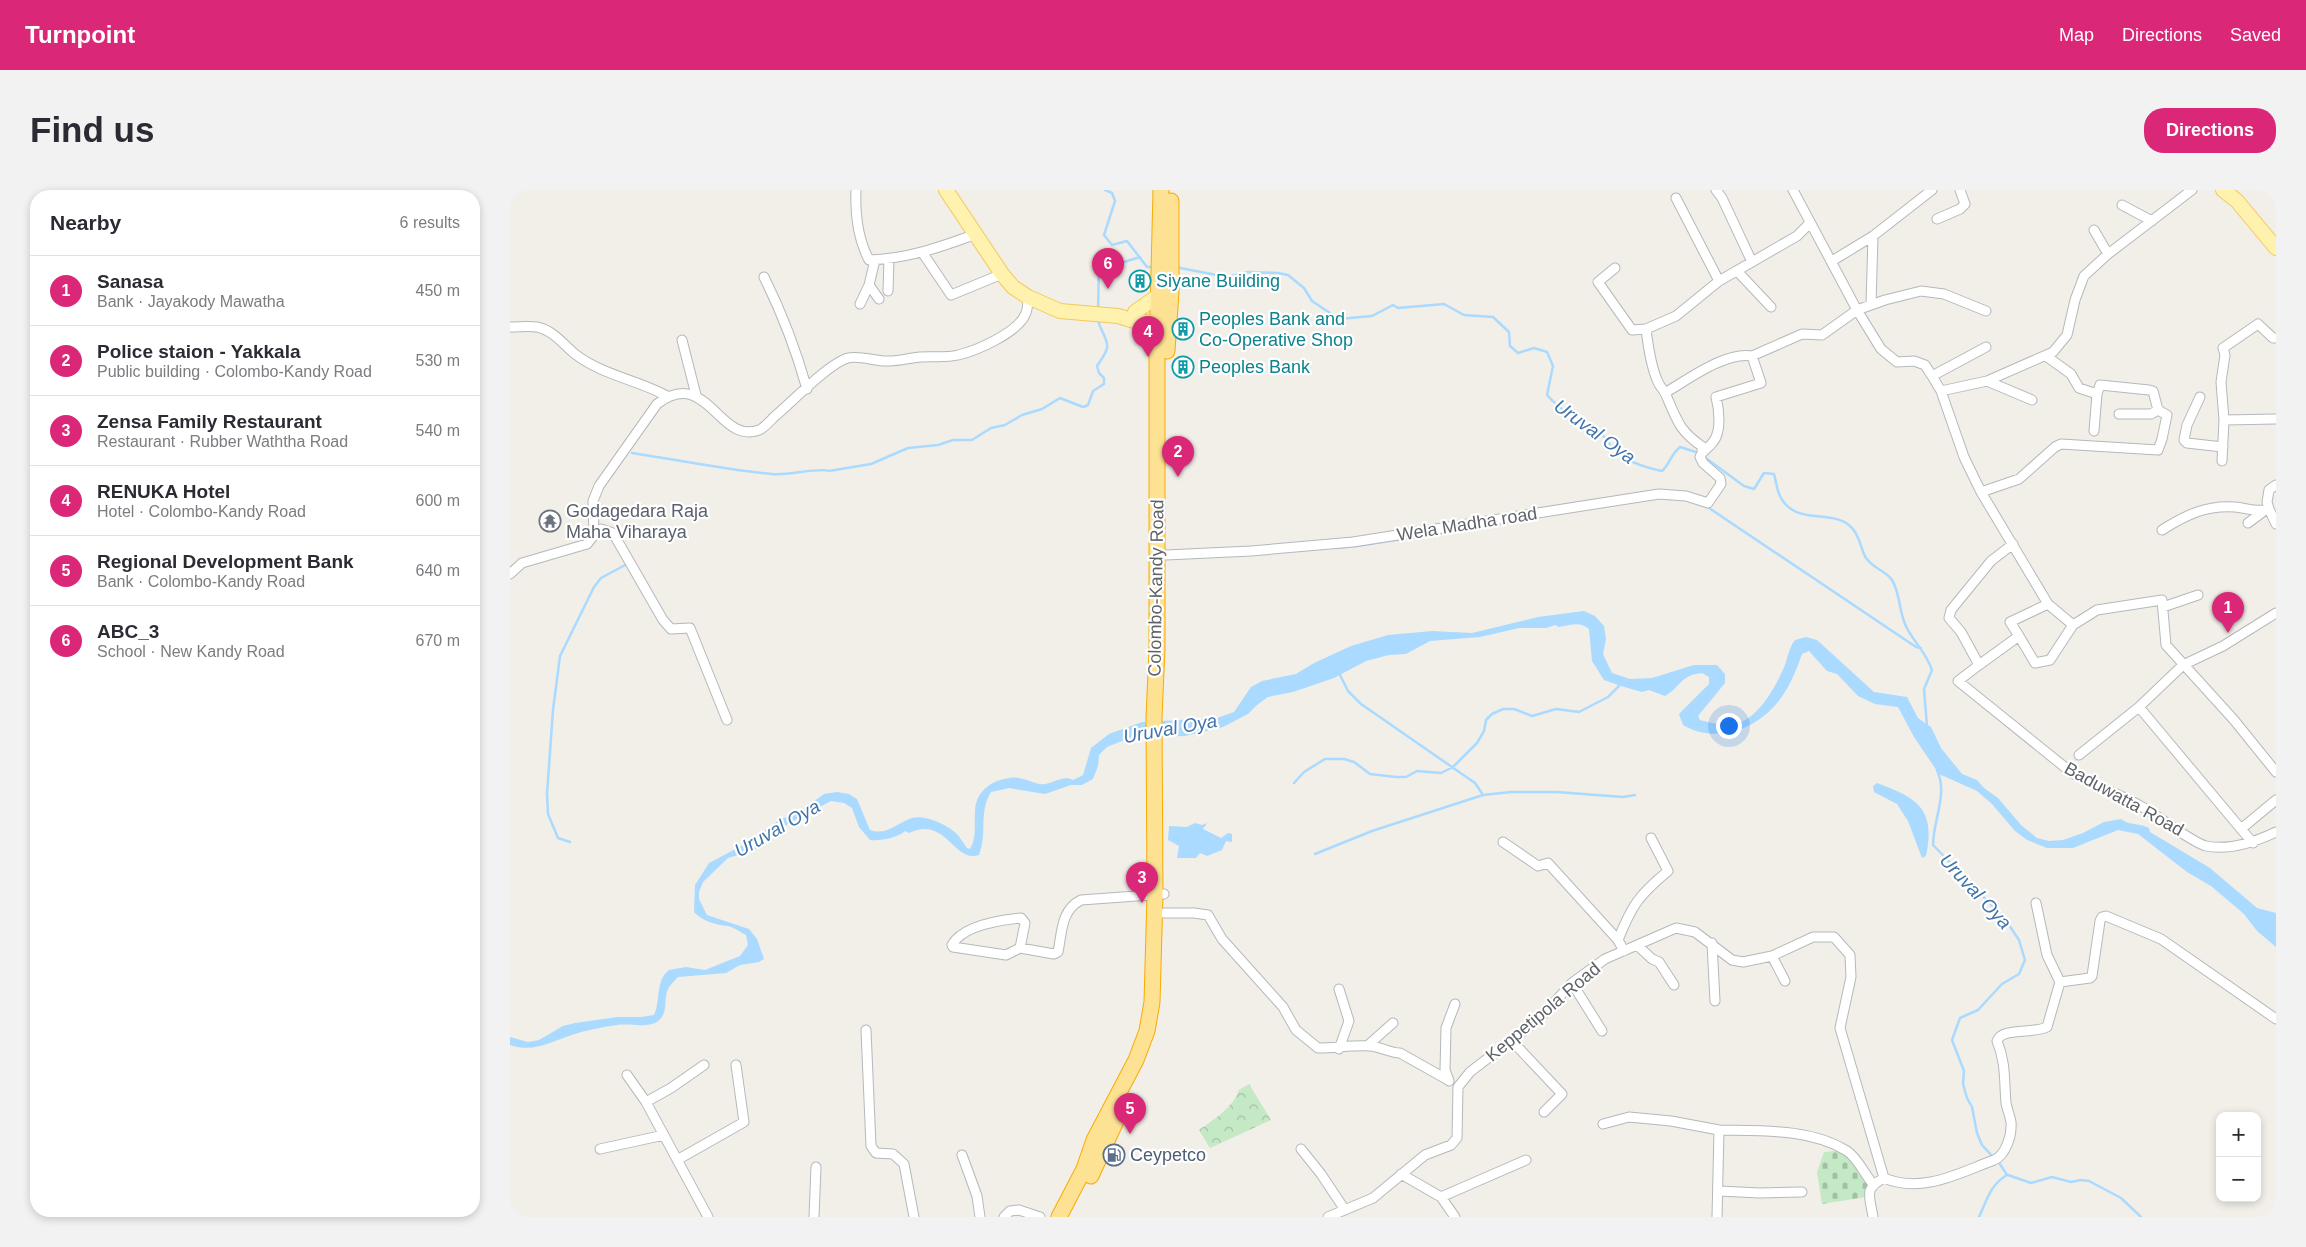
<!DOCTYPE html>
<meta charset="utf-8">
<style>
body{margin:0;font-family:Arial,sans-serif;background:#f2f2f3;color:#2b2b33}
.controls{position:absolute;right:15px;bottom:15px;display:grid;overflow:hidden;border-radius:10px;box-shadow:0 2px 8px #0003}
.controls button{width:45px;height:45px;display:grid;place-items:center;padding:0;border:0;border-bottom:1px solid #e1e1e2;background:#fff;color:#2b2b33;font:25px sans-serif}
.you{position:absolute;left:1218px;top:535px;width:18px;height:18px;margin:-12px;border:4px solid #fff;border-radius:50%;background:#1a73e8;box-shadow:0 0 0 8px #1a73e833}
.badge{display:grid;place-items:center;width:32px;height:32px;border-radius:50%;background:#db2777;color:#fff;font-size:16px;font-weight:700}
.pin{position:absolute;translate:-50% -41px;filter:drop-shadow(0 1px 2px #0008)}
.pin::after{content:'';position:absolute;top:26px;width:18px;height:15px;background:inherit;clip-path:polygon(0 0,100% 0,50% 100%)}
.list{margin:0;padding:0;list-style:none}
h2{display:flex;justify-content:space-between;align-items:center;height:65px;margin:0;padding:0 20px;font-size:21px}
h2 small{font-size:16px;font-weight:400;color:#7c7c81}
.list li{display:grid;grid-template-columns:32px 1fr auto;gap:15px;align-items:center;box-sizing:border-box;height:70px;padding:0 20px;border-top:1px solid #e1e1e2}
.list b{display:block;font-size:19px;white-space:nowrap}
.list p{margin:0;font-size:16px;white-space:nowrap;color:#7c7c81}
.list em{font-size:16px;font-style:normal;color:#7c7c81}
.map{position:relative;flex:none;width:1766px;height:1027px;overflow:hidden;border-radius:20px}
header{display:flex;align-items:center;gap:30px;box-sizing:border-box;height:70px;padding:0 25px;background:#db2777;color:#fff}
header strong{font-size:24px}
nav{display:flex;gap:28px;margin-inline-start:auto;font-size:18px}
.intro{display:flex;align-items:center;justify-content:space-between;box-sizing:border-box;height:120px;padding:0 30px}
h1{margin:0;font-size:35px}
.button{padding:12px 22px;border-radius:20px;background:#db2777;color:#fff;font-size:18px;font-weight:700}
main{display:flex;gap:30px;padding:0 30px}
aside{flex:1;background:#fff;border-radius:20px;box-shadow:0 2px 8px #0003}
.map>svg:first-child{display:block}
.forest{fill:url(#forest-crowns)}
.cemetery{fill:url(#cemetery-stones)}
.water{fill:#aadaff}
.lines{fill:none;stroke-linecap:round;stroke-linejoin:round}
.stream{stroke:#aadaff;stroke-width:2.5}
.street-casing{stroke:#b5b8bc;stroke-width:11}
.primary-casing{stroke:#f2c960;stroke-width:16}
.highway-casing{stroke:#f9ab00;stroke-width:17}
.street{stroke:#fff;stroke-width:9}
.primary{stroke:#fff2af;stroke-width:14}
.highway{stroke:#fde293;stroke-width:15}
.labels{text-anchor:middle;stroke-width:4.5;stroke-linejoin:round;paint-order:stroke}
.culture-label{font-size:18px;fill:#0d838f;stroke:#fff;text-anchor:start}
.worship-label{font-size:18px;fill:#5b616d;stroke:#fff;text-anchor:start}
.street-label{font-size:18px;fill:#5f6368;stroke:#fff}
.service-label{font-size:18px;fill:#4e5e75;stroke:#fff;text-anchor:start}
.water-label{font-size:19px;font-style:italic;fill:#4174aa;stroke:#fff}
</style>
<header>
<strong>Turnpoint</strong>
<nav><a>Map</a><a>Directions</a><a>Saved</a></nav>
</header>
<div class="intro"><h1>Find us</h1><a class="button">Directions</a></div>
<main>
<aside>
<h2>Nearby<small>6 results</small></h2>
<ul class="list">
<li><span class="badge">1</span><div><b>Sanasa</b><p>Bank · Jayakody Mawatha</p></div><em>450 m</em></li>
<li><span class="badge">2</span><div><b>Police staion - Yakkala</b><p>Public building · Colombo-Kandy Road</p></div><em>530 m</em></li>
<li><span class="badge">3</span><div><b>Zensa Family Restaurant</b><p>Restaurant · Rubber Waththa Road</p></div><em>540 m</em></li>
<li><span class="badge">4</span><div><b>RENUKA Hotel</b><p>Hotel · Colombo-Kandy Road</p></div><em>600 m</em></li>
<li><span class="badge">5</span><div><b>Regional Development Bank</b><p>Bank · Colombo-Kandy Road</p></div><em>640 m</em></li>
<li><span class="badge">6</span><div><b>ABC_3</b><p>School · New Kandy Road</p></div><em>670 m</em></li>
</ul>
</aside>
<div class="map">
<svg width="1766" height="1027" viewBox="0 0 1766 1027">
<defs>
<pattern id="forest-crowns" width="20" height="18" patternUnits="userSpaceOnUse" patternTransform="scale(1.25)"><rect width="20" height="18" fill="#c5e8c5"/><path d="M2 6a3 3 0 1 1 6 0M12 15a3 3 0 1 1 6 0" fill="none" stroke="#a3c0a4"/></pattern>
<pattern id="cemetery-stones" width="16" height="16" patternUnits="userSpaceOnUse" patternTransform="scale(1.25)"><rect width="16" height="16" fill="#c5e8c5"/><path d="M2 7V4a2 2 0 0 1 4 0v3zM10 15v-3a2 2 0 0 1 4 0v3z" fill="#a3c0a4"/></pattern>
</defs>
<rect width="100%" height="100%" fill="#f1efe8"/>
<!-- forest -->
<path class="forest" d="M739,894L761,930L700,958L689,940C703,930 723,918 729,900Z"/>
<!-- cemetery -->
<path class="cemetery" d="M1324,961L1338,962L1363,994L1356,1007L1312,1014L1307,982L1314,962Z"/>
<!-- water -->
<path class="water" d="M1074,421L1085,426L1094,436L1096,449L1093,464L1102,483L1120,489L1142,488L1184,475H1207L1215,484V493L1188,526L1190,530C1199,532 1208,535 1217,535C1246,535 1265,498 1275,475C1278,466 1279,458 1285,450L1296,447L1307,450L1364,502L1397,507L1408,528L1421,537L1431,558L1452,584L1467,590L1474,598L1488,608L1512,636L1527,648L1539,651L1553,650L1573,643L1594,632L1611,629C1620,636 1630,633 1639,638L1640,642L1700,678L1747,718L1766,723V757L1747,741L1734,724L1701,696L1677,682L1628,644L1608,640L1563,658H1537L1517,650L1505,641L1482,614L1467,601L1429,584L1404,547L1388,517L1365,514L1348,506L1327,484L1317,481L1299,461L1292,464C1286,481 1279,499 1267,513C1245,540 1205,554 1173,535L1169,524L1199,494V487L1192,483C1170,485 1171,497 1155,506L1139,500L1132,502L1111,496L1094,490L1082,471L1079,439C1070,431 1060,435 1049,437L1045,435L1036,438H1009L970,447L920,451L896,464L879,465L856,471L824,488L783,502L758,507L747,515L738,524L713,537L675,546L622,547L597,557L589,565L588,576L583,589L572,595H561L535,604L499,598L481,602C468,624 478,641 469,665C444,674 436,625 399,643L395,641C387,648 371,651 360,650L349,637L342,618L334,613L321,611L290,627L251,650L245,660L218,668L193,692L189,702V709L197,725L239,739L247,749L254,769L249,772L230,775L216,783L168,787C164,791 160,795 158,799C153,810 159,823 148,831C137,839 120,833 107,835C92,837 77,840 62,845C40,852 24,863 0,855V847L18,852L29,850L53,836L65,833L108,827H131L144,825C151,810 145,791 159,780L176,777L195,780L230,766L238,755L236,745C230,742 224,737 217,736C204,734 194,732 184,722L185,695L199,673L235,654L269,630L289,622L314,604L327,602L339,604L347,609L360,640C377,646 387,633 402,628C415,624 440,636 448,645C451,649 454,654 457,658L460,659C467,647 464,635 465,622C465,602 481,590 500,588C510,586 520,592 530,594C541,596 552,584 563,590L573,585L581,558L599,544L632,532L707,528L724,522L741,497L752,491L786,484L804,473L841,456L878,445L922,441L962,443L1028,427Z
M1367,593C1407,608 1426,618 1416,666L1412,668L1398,631L1387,614L1364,602L1363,596Z
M685,633L692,635L697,633L693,639L711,648L718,643L722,644V652L716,651L712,660L697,666L690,663L686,668H667L669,656L658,650L659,636L677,637Z"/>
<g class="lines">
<!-- stream -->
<path class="stream" d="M595,0L602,3L605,11L594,45L602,55L617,51L637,77H645
M665,77L717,87L738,82L768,83L778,85L794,98L802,111L829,129L862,126L883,115L888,118L934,114L954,125L983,127L999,142L1000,156L1008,163L1024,158L1037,162L1043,176L1037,205C1052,222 1069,230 1088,241C1093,244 1097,251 1101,256C1114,271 1133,277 1152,281C1160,274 1161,264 1170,257L1189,263
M588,120L589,78L591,75L614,72L630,67
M122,263C169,270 216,280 262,284C277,286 310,277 319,281L361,274L398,258L428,255L443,250H462L481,238L495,235L512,225L532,219L550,208L573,217L578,215L583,201L594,194V188L589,183L587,176C590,171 596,164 597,158C599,149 588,138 588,128
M1193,266L1234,296L1244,299L1254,283L1264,284C1266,291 1267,300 1270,306C1285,337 1323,318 1341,337C1350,345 1350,358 1356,368C1365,380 1375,380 1382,390C1390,403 1389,420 1395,434C1402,451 1415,460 1422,480L1414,499L1417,536
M1196,316L1406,457L1411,458
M827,358L847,356L1026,328
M830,485L838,501L851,514L965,593L973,605
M1427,580C1429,585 1431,591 1431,596C1433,613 1423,635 1423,655L1495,729L1509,750L1515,770L1509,784L1492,794L1468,820L1450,828L1442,850L1454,881L1453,894L1457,908L1462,917L1467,943L1472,955L1484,968
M784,593L794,582L815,569H834L844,572L860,584L886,587H896L907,581L931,583L943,577L967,553L974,541L976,530L982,524L993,519H1004L1022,526L1046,519L1069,522L1098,507L1109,496
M60,652L48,648L38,624L37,604L43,520L50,466L84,397L91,388L117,374
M805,664L862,641L973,605L1001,602H1047L1113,607L1125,605
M1498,985L1521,993L1542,987L1561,992L1571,990L1579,991L1611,1008L1631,1027
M1469,1027C1477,1010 1480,995 1497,985L1488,971"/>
<!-- street casing -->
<g class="street-casing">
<path id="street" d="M346,0C345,23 348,49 359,70C396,69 431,57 466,44
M1206,0L1212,8L1242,72
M1283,0L1347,120L1371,159L1387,172L1404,171L1415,175L1422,186L1431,201L1454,267L1471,302L1538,414L1563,435L1587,420L1652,410L1656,455L1724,530L1766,582
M1166,8L1209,91
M1612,15L1642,31
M1427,29L1450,19L1455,14L1450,0
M1584,40L1598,64
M412,62L441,105L492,84
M1322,71L1363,46L1422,0
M1105,78L1088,92L1122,140L1136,139L1166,126L1209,91L1287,46L1300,33
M1227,81L1261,117
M254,87C272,123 286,160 297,199
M359,95L369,109
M378,101L379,69
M350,114L359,95L365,70
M1361,115L1363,46
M0,137C9,137 19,136 27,137C43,140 54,155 65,164C92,185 128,190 157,206
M1136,139C1138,156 1141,177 1148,192C1150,197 1154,200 1156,205C1167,230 1169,241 1193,257L1192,261
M1766,148H1763L1748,134L1713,158L1715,165L1711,192L1714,230L1766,229
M172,150L186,205
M1536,166L1561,184L1569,198L1587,204L1584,241
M1422,186L1476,157
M1477,191L1522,210
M1431,201L1477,191L1543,162L1557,145L1565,110L1574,86L1598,64L1682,0
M1155,203C1177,190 1216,161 1242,166L1292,144L1312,145L1347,120L1375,110L1411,101L1434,104L1476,121
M1587,204L1590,195L1639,200L1643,201L1648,220
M1690,207L1677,235L1674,250L1677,253L1713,257
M1712,271L1714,230
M1471,302L1509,289L1545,257L1551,254L1648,260L1652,249L1657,225L1648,220L1641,224H1609
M1759,319L1757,312L1759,300L1766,295
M1738,333L1754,321
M1652,340C1676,325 1696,315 1725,317C1736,318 1749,323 1759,319L1766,334
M84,345L91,339L103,343L153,430L161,439L180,438L217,530
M1503,354L1481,371L1441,420L1439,428L1451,442L1469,475L1509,446L1525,473L1540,470L1563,435
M656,365L741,361L843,352L1149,304L1176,306L1198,313L1211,294L1210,288L1193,273L1190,267C1193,260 1199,258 1203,252C1212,241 1209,219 1206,207L1251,193L1242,166
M0,384L12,373L77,354L84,345L83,311L89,296L147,214C198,176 208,255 249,240C254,238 260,231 264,227C280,214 319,173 338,168C350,165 367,172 379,171C390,171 399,168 410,167C422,166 436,168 448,165C466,161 507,143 515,125C518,120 518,113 518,107
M1653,417L1688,405
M1509,446L1500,432L1538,414
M1469,475L1448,491L1562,583C1585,596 1610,604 1634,618C1648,626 1683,653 1696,656C1720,661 1745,652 1766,642
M1629,517L1673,475L1713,456L1766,423
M1569,565L1629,517L1731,639
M993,652L1028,676L1038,673L1108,750L1114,761
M1743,653L1731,639L1766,610
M654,723H684L698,725L712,749L773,817L786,840L808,858C825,858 843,855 860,856C871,857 880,863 890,863L938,890
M1108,750C1122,715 1129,705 1158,681L1141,648
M1202,753L1205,811
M1127,755L1142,769L1149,772L1164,795
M510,758L515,733L511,728C491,730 453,735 442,755L443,757L496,765L510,758L544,764L548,762C552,742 551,720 571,710L654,704
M1262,766L1275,791
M1550,792L1580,788L1582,786L1590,731L1592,727L1596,726L1651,749L1766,829
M1062,793L1092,841
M356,840L361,956L366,963L383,964L394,974L404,1027
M1002,851L1052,904L1034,922
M857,856L883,833
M829,859L839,831L829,799
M194,875L161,898L136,912L198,1027
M117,885L136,912
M939,891L935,880L936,838L945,814
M1093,934L1119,927L1161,931L1209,940L1207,1027
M1209,940C1250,941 1300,938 1337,961C1347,967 1355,985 1363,994
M90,959L154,945
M791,959L811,984L835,1020
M452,965L467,1006L470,1027
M167,970L234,932L226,875
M891,984L931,1007L945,1027
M1374,988C1412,1004 1449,983 1484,970C1496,965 1502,945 1501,932C1500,926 1497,919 1496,913C1494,890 1496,873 1487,851C1492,837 1524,844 1537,837L1550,792L1537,765L1526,713
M1209,1001L1250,1003L1292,1002
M931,1007L1016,970
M304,1027L306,977
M494,1027L500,1021L509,1020L530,1027
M818,1027L863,1008L915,965L941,955L947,948L948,897L960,882L1029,829L1062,793L1095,769L1166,738L1185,742L1222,770L1233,772L1262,766L1303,747H1324L1340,765L1341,787L1330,838L1374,988C1353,999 1360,1006 1363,1027"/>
</g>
<!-- primary casing -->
<g class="primary-casing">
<path id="primary" d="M436,0L492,84L503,97L518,107L550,121L608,126L628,132L657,131
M1713,0L1727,11L1766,58
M625,122L649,105"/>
</g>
<!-- highway casing -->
<g class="highway-casing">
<path id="highway" d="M657,161L661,102V11
M581,986L612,918
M549,1027L574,979L584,950L626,870L637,841L642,812L645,705L644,527L647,459V163L651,0"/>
</g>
<!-- street -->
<use href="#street" class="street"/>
<!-- primary -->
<use href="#primary" class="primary"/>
<!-- highway -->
<use href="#highway" class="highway"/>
</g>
<!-- icons -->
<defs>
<g id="building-ring" transform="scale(1.125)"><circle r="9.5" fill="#fff" stroke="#0f9aa8" stroke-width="1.5"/><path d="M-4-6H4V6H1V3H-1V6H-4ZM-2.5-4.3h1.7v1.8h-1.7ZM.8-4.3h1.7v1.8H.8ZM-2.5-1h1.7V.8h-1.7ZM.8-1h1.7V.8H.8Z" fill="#0f9aa8"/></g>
<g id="temple-ring" transform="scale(1.125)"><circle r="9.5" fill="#fff" stroke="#6b7280" stroke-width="1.5"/><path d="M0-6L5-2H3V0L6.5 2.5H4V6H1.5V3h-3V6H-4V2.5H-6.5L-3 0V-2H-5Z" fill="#6b7280"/></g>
<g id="fuel-ring" transform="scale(1.125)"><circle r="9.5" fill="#fff" stroke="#5c6f8a" stroke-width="1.5"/><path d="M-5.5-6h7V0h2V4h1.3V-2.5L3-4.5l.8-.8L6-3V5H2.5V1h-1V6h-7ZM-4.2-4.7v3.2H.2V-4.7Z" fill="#5c6f8a"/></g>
</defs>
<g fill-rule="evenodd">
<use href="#building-ring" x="630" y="91"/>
<use href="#building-ring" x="673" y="139"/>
<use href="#building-ring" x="673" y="177"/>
<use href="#temple-ring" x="40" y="331"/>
<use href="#fuel-ring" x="604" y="965"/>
</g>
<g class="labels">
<!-- culture labels -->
<g class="culture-label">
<text x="646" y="97">Siyane Building</text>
<text x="689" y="135">Peoples Bank and<tspan x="689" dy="21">Co-Operative Shop</tspan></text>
<text x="689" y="183">Peoples Bank</text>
</g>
<!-- worship labels -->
<g class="worship-label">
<text x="56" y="327">Godagedara Raja<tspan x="56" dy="21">Maha Viharaya</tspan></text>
</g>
<!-- street labels -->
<g class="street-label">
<text transform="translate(957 334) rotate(-9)" y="6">Wela Madha road</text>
<text transform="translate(646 398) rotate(-89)" y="6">Colombo-Kandy Road</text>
<text transform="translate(1614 609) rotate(29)" y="6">Baduwatta Road</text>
<text transform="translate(1033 822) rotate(-40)" y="6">Keppetipola Road</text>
</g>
<!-- service labels -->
<g class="service-label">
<text x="620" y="971">Ceypetco</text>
</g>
<!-- water labels -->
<g class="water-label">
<text transform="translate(1085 241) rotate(36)" y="7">Uruval Oya</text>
<text transform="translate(660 538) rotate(-10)" y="7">Uruval Oya</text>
<text transform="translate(267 638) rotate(-30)" y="7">Uruval Oya</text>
<text transform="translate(1466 701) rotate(47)" y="7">Uruval Oya</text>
</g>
</g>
</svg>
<div class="controls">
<button>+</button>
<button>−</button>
</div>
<div class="you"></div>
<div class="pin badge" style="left:1718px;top:443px">1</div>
<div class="pin badge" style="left:668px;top:287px">2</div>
<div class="pin badge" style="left:632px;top:713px">3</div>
<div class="pin badge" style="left:638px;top:167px">4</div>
<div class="pin badge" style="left:620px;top:944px">5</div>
<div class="pin badge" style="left:598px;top:99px">6</div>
</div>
</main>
